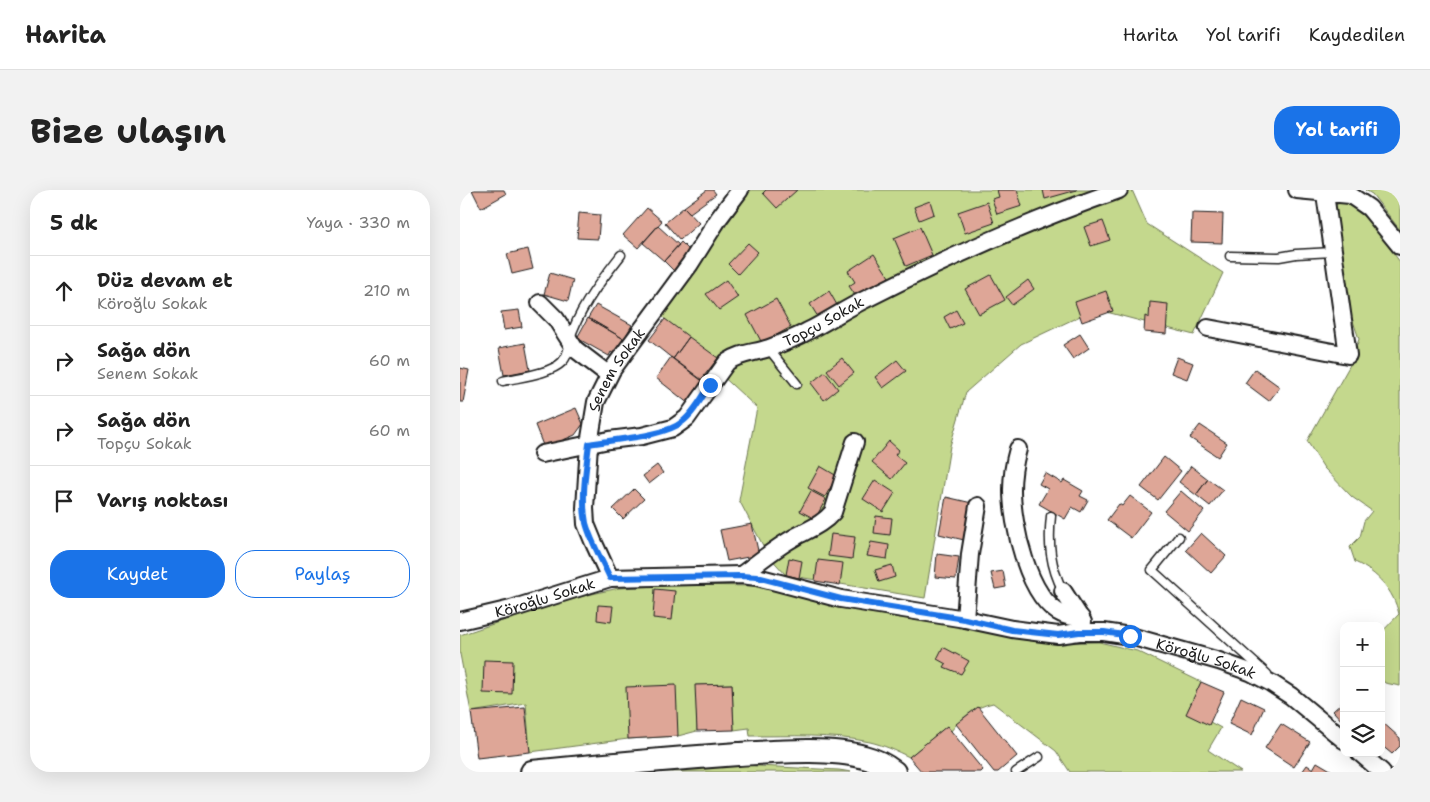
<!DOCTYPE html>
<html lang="tr">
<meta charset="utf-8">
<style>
body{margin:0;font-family:"Shantell Sans",sans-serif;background:#f2f2f2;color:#222}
.controls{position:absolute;right:15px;bottom:15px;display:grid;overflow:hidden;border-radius:10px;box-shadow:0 5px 20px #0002}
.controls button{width:45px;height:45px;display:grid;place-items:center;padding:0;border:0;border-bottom:1px solid #e0e0e0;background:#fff;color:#222;font:25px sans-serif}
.stop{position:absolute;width:15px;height:15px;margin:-11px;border:4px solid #1a73e8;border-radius:50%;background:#fff}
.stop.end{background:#1a73e8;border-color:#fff;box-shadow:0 1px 5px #0008}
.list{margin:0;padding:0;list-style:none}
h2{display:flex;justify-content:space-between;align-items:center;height:65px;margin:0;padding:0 20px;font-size:21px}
h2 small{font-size:16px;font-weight:400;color:#767676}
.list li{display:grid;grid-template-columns:32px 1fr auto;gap:15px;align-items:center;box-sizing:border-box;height:70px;padding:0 20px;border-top:1px solid #e0e0e0}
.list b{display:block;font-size:19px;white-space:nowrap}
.list p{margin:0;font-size:16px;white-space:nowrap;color:#767676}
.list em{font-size:16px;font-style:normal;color:#767676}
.actions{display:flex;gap:10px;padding:15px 20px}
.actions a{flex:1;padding:11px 0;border:1px solid #1a73e8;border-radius:20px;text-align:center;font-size:18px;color:#1a73e8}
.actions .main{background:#1a73e8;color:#fff}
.icon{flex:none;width:28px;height:28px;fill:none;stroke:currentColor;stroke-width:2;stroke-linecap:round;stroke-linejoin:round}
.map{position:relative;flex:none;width:940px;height:582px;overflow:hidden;border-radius:20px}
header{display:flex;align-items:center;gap:30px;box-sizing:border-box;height:70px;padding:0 25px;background:#fff;border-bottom:1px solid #e0e0e0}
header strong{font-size:24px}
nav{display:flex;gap:28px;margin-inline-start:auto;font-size:18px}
.intro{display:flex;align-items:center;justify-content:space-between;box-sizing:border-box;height:120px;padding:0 30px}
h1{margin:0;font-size:35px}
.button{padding:12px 22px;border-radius:20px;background:#1a73e8;color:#fff;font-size:18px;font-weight:700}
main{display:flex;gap:30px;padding:0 30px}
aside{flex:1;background:#fff;border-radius:20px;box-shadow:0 5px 20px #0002}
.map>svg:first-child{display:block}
.green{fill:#c4d88d;stroke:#707a54}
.building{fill:#dea697;stroke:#1c1c1c}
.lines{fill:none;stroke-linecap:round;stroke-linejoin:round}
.lane-casing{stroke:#1c1c1c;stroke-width:11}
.street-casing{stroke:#1c1c1c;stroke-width:20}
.secondary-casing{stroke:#1c1c1c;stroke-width:26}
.lane{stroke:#fff;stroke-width:8}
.street{stroke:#fff;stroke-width:16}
.secondary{stroke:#fff;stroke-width:22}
.route{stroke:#1a73e8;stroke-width:6}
.labels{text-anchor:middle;stroke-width:4;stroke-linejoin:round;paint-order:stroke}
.street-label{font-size:15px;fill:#1c1c1c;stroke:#fff}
</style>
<header>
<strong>Harita</strong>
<nav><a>Harita</a><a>Yol tarifi</a><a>Kaydedilen</a></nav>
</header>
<div class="intro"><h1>Bize ulaşın</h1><a class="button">Yol tarifi</a></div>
<main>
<aside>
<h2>5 dk<small>Yaya · 330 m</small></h2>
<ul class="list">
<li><svg class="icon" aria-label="ahead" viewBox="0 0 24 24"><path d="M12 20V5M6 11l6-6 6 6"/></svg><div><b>Düz devam et</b><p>Köroğlu Sokak</p></div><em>210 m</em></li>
<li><svg class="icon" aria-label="right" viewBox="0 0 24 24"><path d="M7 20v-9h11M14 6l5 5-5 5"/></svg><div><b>Sağa dön</b><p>Senem Sokak</p></div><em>60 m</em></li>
<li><svg class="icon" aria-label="right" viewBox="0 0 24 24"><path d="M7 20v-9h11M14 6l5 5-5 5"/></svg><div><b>Sağa dön</b><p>Topçu Sokak</p></div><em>60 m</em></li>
<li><svg class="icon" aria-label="arrive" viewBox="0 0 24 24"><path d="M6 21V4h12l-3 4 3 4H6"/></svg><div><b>Varış noktası</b></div></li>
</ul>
<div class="actions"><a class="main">Kaydet</a><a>Paylaş</a></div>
</aside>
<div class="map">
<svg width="940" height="582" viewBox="0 0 940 582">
<rect width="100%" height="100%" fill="#fff"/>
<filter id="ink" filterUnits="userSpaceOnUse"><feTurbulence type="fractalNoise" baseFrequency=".02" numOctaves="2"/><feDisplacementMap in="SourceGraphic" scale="10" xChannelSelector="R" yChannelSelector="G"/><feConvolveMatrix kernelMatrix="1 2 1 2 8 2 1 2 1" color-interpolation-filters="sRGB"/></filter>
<g filter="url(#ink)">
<!-- green -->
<path class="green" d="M291,0H672L687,34L763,83L734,145L635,119L561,154L506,202L490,256L465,408L326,385L308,365L279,310L297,218L233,159L202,126Z
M905,0H940V40L912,4Z
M886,11L911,33L940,72V496L925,493L921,488V443L939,424C933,400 918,383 895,372L890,357L900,347L904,331L912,321L892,307L864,278L847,251L891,173L899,149L890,122L879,59L875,15Z
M219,395L298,396L349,409L466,430L553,448L598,453L639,452L677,461L741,492L728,520L761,538L748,560L781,582H610L596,561L533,513C515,517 502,527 491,541L487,536L449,567C437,561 423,555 410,552C371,544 330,546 290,546L289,538L274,540L272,494L236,495L237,541L218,546L168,549L70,562L66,513L11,522L0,464V445L105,410L159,398Z
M277,575L379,580L391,582H194Z"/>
<!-- building -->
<path class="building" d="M12,0H44L46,4L21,18Z
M247,0H253L256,4L230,23L224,17Z
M306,0H337L317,18L303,3Z
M537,0H557L562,16L537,24L532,9L539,7Z
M583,0H617L585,9Z
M470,11L474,24L459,30L454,17Z
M527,12L534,33L505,43L498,22Z
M224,17L239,33L220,50L205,33Z
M187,18L202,31L178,58L163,45Z
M119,23L140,25L138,49L117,48Z
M732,23L763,24L762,53L731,52Z
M643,31L650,50L631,56L624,37Z
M198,36L219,55L204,71L183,53Z
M460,37L472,65L446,76L434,48Z
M221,52L231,62L214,81L204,71Z
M288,53L298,62L278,84L268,74Z
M68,59L73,79L52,84L47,64Z
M414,64L429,87L397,108L389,96L395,92L388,81Z
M90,83L113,90L108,111L84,104Z
M531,85L545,110L519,124L505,99Z
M266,90L278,107L259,120L246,104Z
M568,90L574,99L552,115L546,107Z
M369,101L377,115L358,127L350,114Z
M646,101L653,121L622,132L615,112Z
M316,109L331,137L302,153L287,125Z
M690,112L708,114L706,144L684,142L685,126L689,128Z
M136,115L172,135L164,149L128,128Z
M59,120L62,137L44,140L41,122Z
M496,120L503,133L490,139L484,127Z
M128,128L164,149L155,165L151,162L149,166L117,148Z
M205,129L229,147L213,169L189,150Z
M620,144L629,158L613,169L603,155Z
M229,147L258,168L241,190L213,169Z
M65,153L70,180L44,185L39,158Z
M211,167L246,193L229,214L196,188Z
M717,167L733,173L727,189L711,183Z
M382,168L394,183L379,195L367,180Z
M437,170L446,181L423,198L415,187Z
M0,178L9,180L3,212H0Z
M795,179L820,197L809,211L785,193Z
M365,182L378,199L364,210L351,193Z
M116,218L123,234L115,245L84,258L75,235Z
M740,235L767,253L758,267L730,248Z
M429,251L439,260L435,265L445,273L432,289L412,272Z
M704,267L721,281L698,310L681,297Z
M197,275L203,283L189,294L183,286Z
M360,276L377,286L365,307L348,298Z
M731,276L748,289L736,305L719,292Z
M585,283L602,293L604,290L623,301L620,306L628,310L621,322L612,317L605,329L579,314L588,299L579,294Z
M748,289L763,300L750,316L736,305Z
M415,290L435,303L423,322L403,309Z
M174,299L184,309L163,329L153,319Z
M351,301L366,309L355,329L340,321Z
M721,301L744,321L728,341L704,321Z
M670,306L691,322L671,348L647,330L659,314L662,316Z
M486,307L512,313L504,350L479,344Z
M416,326L432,328L430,345L414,343Z
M292,334L299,365L267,371L260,340Z
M741,343L766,366L751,383L726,360Z
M371,344L395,347L392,369L368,366Z
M411,352L429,355L427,369L407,366Z
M477,364L499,367L496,389L475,387Z
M329,368L342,371L339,388L326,385Z
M358,370L383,373L380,395L355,391Z
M432,375L435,387L419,392L415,380Z
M543,381L546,397L535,399L531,383Z
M195,399L215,401L212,430L193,428Z
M138,415L153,416L151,432L137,430Z
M483,457L509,471L501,484L484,477L486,474L477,469Z
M24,470L53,471L52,504L23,503Z
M741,492L764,502L749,535L726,524Z
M272,494L274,540L237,541L235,495Z
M216,495L218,546L168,549L166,497Z
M781,507L804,518L792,545L769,534Z
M884,511V533L873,521Z
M65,517L70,562L17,568L11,522Z
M518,517L557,566L538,582H534L496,534Z
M921,531L940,548V556L932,564L921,555Z
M821,534L850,552L834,577L805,558Z
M487,536L523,580L521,582H462L449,567Z
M857,572L874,582H842L847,575L853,579Z"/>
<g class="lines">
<!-- lane casing -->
<g class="lane-casing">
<path id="lane" d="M770,66L819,67L836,64L873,62
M308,158L337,194
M43,191C59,187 90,184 102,172C110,165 109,149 113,140C124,112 143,88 161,65
M591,326C588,353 590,376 603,401
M719,347L692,380L807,484
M556,582L579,567"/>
</g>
<!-- street casing -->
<g class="street-casing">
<g id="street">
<path d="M837,0L890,5L909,18L940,56"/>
<path d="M80,113L96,129L115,159L149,185"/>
<path d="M748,138L888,165L865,4"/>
<path d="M558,259C554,273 552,286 552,300C552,334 568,409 602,424C607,427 615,427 621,428"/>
<path id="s1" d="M82,264L149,250L182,246L213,238L227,228L267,172C280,163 294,163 309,158C323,153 336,148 348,141C368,131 387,118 408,108C489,67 573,30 659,0"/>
<path d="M281,385C298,373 315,358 335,347C349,339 362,335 373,322L395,252"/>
<path id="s2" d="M150,388L133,351L126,334L125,318L129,254L136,212L152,180L230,74L259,28L280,0"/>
<path d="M603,401L623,432"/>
<path d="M505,429L510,364L518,316"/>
<path id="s3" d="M0,431L51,419L150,388L281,385L297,387L381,409L505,429L552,439L598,445L619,442H644L670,446L759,471L790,482L811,493L831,506L884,550"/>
<path d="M900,563L922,582"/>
</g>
</g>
<!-- secondary casing -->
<g class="secondary-casing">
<path id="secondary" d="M72,582C141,575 209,569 278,564C315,562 369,557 404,567C416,570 425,575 434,582"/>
</g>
<!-- lane -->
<use href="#lane" class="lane"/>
<!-- street -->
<use href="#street" class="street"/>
<!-- secondary -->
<use href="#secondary" class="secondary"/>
</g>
</g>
<g class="lines" filter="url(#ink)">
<!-- route -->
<path class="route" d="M250,195C242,207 234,223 222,232C204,247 153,249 129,254C126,279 121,308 126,333C131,352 142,370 150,388L281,386L297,387L381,409L505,429L552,440L598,445L619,442H644L670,446"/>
</g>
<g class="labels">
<!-- street labels -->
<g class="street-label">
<text dy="5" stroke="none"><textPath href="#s1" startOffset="325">Topçu Sokak</textPath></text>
<text dy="5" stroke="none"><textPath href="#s2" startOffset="220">Senem Sokak</textPath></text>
<text dy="5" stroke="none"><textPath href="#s3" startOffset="88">Köroğlu Sokak</textPath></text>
<text dy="5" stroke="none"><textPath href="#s3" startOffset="762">Köroğlu Sokak</textPath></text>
</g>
</g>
</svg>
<div class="controls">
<button>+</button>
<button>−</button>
<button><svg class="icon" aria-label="layers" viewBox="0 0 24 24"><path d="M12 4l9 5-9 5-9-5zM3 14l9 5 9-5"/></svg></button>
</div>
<div class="stop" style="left:670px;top:446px"></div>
<div class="stop end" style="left:250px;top:195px"></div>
</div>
</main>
